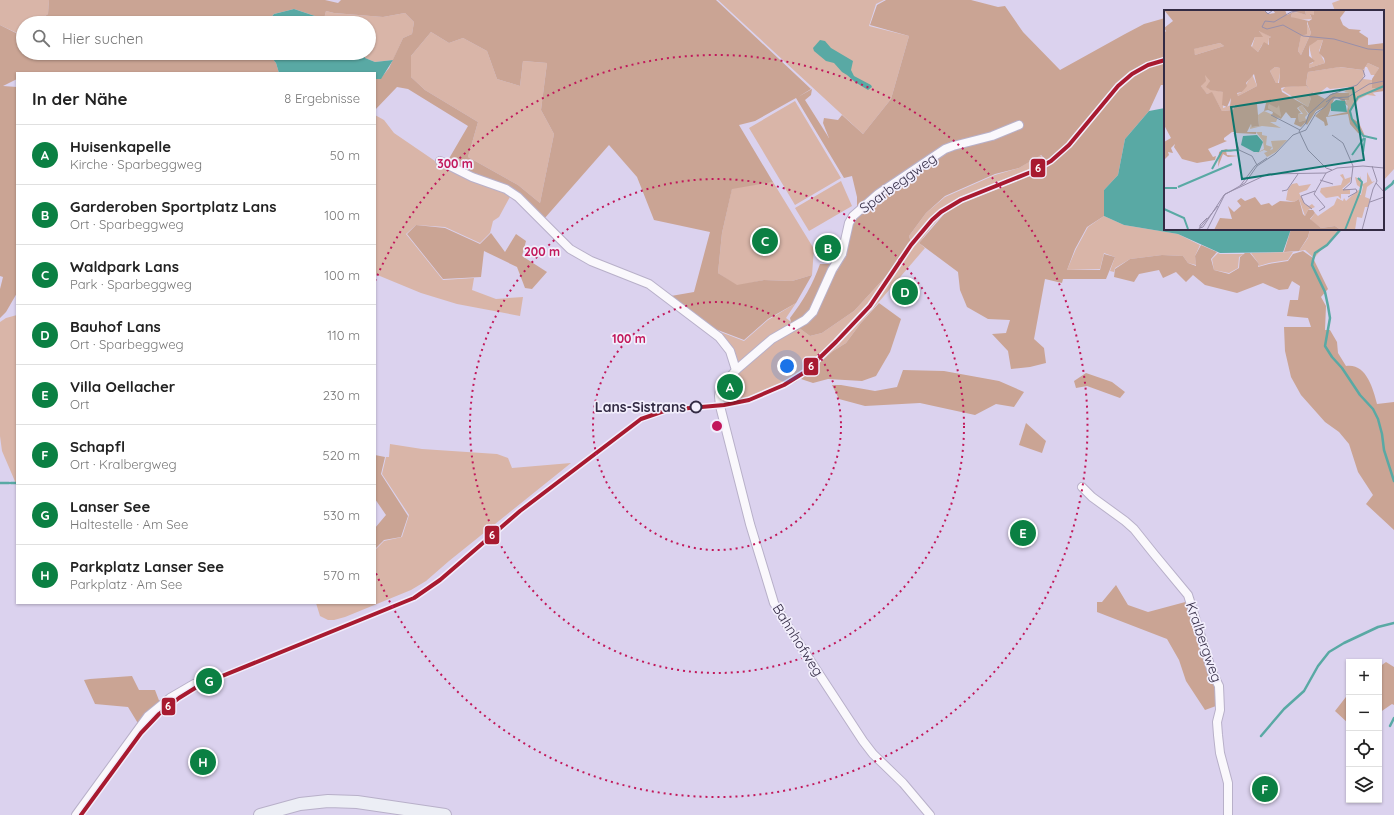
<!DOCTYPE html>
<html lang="de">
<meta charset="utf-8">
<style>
body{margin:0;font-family:Quicksand,sans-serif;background:#f2f2f2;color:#222}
.controls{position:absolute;right:12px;bottom:12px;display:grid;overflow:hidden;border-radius:0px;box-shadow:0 1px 3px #0004}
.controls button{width:36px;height:36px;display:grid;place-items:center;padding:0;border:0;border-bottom:1px solid #e0e0e0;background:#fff;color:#222;font:20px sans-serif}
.you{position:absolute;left:787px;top:366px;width:14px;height:14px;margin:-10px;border:3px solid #fff;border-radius:50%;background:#1a73e8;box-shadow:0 0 0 6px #1a73e833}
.badge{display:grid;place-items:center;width:26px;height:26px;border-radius:50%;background:#0b8043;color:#fff;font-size:13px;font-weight:700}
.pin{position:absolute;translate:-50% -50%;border:2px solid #fff;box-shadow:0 1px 4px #0006}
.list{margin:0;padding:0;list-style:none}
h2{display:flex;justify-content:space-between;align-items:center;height:52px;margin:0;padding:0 16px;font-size:17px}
h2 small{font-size:13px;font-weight:400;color:#767676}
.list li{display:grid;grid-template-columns:26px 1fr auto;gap:12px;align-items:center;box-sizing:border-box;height:60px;padding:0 16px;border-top:1px solid #e0e0e0}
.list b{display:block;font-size:15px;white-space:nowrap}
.list p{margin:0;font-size:13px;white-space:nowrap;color:#767676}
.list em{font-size:13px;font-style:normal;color:#767676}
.icon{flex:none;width:22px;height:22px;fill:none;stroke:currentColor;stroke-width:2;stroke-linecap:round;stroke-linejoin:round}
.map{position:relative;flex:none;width:1394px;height:815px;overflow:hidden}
.search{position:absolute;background:#fff;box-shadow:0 1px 3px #0004;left:16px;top:16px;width:360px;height:44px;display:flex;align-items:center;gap:10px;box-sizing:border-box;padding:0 14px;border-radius:22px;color:#767676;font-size:15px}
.panel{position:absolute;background:#fff;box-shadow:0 1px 3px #0004;left:16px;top:72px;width:360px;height:532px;border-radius:0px}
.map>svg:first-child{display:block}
.green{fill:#d9b5a8}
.forest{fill:#caa494;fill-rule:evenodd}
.water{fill:#59a9a4}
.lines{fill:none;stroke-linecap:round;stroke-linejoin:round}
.stream{stroke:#59a9a4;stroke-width:2.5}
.minor-casing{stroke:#b8b0c9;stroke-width:10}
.secondary-casing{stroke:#b8b0c9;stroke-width:14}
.minor{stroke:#faf8fc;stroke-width:8}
.secondary{stroke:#eceef5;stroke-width:12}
.tram-1-casing{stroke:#f2eefc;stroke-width:7}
.tram-1{stroke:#a81a30;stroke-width:4}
.ring{fill:none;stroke:#c2185b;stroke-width:2;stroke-dasharray:2 4}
.stop-dot{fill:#f2eefc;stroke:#332b44;stroke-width:2}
.labels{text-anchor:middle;stroke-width:3.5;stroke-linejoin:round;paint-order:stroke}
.street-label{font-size:14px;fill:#332b44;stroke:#f2eefc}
.stop-label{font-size:14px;font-weight:bold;fill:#332b44;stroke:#f2eefc;text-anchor:end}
.inset-river{fill:none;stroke:#59a9a4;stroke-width:2}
.inset-road{fill:none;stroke:#988faa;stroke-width:1}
.view{fill:#0f766e;fill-opacity:0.15;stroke:#0f766e;stroke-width:2}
.inset-edge{fill:none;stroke:#332b44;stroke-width:2}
.centre{fill:#c2185b;stroke:#f2eefc;stroke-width:2}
.ring-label{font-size:12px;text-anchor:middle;font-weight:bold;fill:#c2185b;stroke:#f2eefc;stroke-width:3.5;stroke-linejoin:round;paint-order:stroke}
.line-badge{stroke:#f2eefc;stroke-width:1.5}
.badge-label{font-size:11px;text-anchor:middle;font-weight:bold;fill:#fff}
</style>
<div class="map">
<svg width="1394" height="815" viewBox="0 0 1394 815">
<rect width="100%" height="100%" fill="#dbd2ee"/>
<!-- green -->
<path class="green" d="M0,0H49L48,14L35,23H23V31L19,34L0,25Z
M718,0H884L876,4L869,26L909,36L891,99L863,134Z
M1340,0H1394V169L1383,181V11H1335L1332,3Z
M326,11L334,13L383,17L405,13L414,22L412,34L403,38L393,60L375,62L365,58L364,53H369V23H336L331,18L324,19Z
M431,32L449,43L463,38L487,51L497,79L520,86L523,61L547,63L541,110L554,134L540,203L518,185L468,157L478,122L425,90L411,77V56Z
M795,101L841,178L795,205L749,128Z
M375,115L384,120L394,133L435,161L511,195L499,217L493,221L490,233L480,243L445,227L416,225L406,234L443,280L474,278L472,290L496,299L523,297L520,316L457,304L421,293L375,274Z
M1040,155L1049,164C1016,182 977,188 946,212C936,220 927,233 919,243L925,248L860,324L846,343L833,351L796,382L758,398L724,407C720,389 731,382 741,370L710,328L744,341L768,320L796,303L786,318L810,336L822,333L854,311L889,273L912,243L909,236L926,213L945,197L995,175L1019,168Z
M841,181L852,206L809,231L795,208Z
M773,182L814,249L812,275L792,281L764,280L737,286L718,273L722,233L732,188Z
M1104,216L1124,225L1178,234L1200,245L1195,256L1196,265L1188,263L1183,256L1162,255L1130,259L1115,268L1114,272L1110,271L1115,257L1104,253L1100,269L1067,270L1076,249L1088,227Z
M1310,229H1340L1314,258L1305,250L1299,251L1308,238Z
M1293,252L1288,260L1269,263L1259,266V264L1251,253Z
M1218,253L1220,254H1244L1239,257L1238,268L1229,273L1214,270L1212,259Z
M17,315V486L2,451L0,436V322L6,318Z
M390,444L422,449L497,454L508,458L512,468L571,463L449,561L426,581L411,590L345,617L334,620H328L320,616L316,603H375V550L384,541L402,537L409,515L382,474L386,457H389Z"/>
<!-- forest -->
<path class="forest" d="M49,0H325L338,3L341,0H716L811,89L798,97L812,89L811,95L805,100L829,138L823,123L824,118L838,120L842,115L863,134L891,99L909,36L870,25L877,5L886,0H971L998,7L1005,6L1023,32L1060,70L1125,34L1144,24L1165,18V85H1161L1149,111L1125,139L1118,175L1104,190V216L1087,227L1075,249L1067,270H1100L1104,254L1115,257L1106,279H1063L1062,283L1045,279L1034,339L1044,348L1046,363L1030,367L1011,369L1008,351L992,334L1006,333L1010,320L988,319L967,307L960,290L958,272L919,243L945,213L975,195L1035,172L1050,164L1041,155L1019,168L995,174L945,196L926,213L909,236L911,242L889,273L854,311L822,333L810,336L791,322L790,318C803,301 813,284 820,264H830L837,271L848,246L850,225L859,213L857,207V197L852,176L844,178L796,98L755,121L739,125L773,182L732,189L722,233L718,273L737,285L764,280L792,281L812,275L796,303L768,319L744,340L710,327L671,296L694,292L710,232L654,220L637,177L609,145L544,219L515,190L447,162L468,126L408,89L397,87L375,110V79L381,78L389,68L403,38L412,34L414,22L405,13L383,17L334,13L326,11L324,19L294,9L274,14L266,23H35L48,14ZM431,32L449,43L463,38L487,51L497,79L520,86L523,61L547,63L541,110L554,134L540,203L518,185L468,157L478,122L425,90L411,77V56Z
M0,25L18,34L23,31V53H268L276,63L279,73H17V79L3,86L17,87V293L6,312L0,318V289L3,277L0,276Z
M416,225L445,228L480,244L491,233L505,252L516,234L526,241L522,256L547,272L532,289L525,288L517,267L484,251L481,277L443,279L407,234Z
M1291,229H1310L1308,237L1299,251L1284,252Z
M1201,245L1217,252L1211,259L1214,270L1229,274L1239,268L1240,257L1245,253H1250L1259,264L1258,267L1269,264L1288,261L1293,254L1303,251L1313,258L1328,289L1321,297L1326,306L1325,330H1330L1337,342L1338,353L1346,366C1366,363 1373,388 1377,404L1394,402V530L1366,504L1373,495L1358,472L1349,444L1339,432L1325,422L1301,395L1291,377L1285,351L1284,327H1311L1308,318L1287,316L1290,300H1298L1300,286L1292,281L1288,289L1279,290L1263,283L1237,293L1205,285L1193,275L1186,282L1176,272L1163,278L1159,270L1139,274L1134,282L1114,277L1115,269L1130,259L1162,255L1183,256L1188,263L1196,266L1195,256Z
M879,303L901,319L890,352L876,376L862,381L828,379L813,383L801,379L833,351L846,343L860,324Z
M903,370L944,371L999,381L1024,392L1014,407L996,404L975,415L920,403L865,406L839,399L832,385H841L875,391L897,387Z
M1086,373L1112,382L1125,392L1120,398L1087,386L1076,388L1074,381Z
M1026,423L1046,441L1042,453L1019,445Z
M375,455L385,457L381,474L408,516L401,537L384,540L375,549V528L386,515L375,499Z
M1116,585L1128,605L1148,612L1189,601L1215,684L1216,706L1205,710L1186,681L1179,660L1167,639L1097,612V602H1102Z
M1386,662L1394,667V705L1392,704L1379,713V667Z
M132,676L139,690H155L160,703L139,725L128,707L95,704L84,680L90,679Z
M1349,693V724L1335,711Z"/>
<!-- water -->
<path class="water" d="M294,9L324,19L331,18L336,23H266L274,14Z
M820,40L825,41L831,48L853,61L851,70L854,76L871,85L872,87L868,90L855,82L847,75L842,72L834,63L826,61L814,51L813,48Z
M268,53H347L349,55L364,53L365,58L375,62L393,60L381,79H375V73H279L276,63Z
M1165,108V229H1291L1283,252L1220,253L1178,234L1124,225L1104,216V190L1118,175L1125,139L1149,111Z"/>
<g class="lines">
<!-- stream -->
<path class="stream" d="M1383,191L1392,184L1394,181
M1341,229L1327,245L1315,253L1313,260L1312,265L1325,292L1328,306L1330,318L1325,346L1332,357L1342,368L1360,395L1373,409L1378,419L1382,434L1384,450L1394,481
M0,483H9
M11,483H17
M1390,726L1394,718
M1261,736L1284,709L1304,691L1318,666L1329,652L1344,643L1378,627L1394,623"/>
<!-- minor casing -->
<g class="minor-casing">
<path id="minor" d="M440,161L472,177L506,189L518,197L570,249L591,261L649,284L719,337L730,351L736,370
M1082,487L1092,497L1125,521L1134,529L1154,554L1188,595L1212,672L1219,686L1220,710L1217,722L1218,735L1220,753L1228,783V815
M76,815L148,716L170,698L194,684
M930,815L903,783L873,754L863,741L789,628L774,603L750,524L720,406L719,396L720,390L725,383L736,370L772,339L805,320L813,312L832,270L842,254L849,223L853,216L878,194L945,149L953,146L992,136L1019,125"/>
</g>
<!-- secondary casing -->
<g class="secondary-casing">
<path id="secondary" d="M260,815L300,804L328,801L357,802L445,815"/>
</g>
<!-- minor -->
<use href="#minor" class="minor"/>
<!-- secondary -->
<use href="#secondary" class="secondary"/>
<!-- tram-1 casing -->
<g class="tram-1-casing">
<path id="tram-1" d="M81,815L141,733L159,714L179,698L200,685L414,598L440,580L520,511L641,419L667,410L724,405L749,400L784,385L805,372L836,342L870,306L911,245L932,220L941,212L961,200L1031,172L1051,161L1069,145L1118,86L1132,74L1148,65L1165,60"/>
</g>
<!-- tram-1 -->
<use href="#tram-1" class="tram-1"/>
</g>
<!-- distance rings -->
<g class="ring">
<circle cx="717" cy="426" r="124"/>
<circle cx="717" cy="426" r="247"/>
<path d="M375 281A371 371 0 1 1 375 571"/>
</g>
<!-- markers -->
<circle class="stop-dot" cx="696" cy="407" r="5.5"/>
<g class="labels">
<!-- street labels -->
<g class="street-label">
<text transform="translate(898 183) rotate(-36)" y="5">Sparbeggweg</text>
<text transform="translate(798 640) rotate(58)" y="5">Bahnhofweg</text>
<text transform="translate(1204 642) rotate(71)" y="5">Kralbergweg</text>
</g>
<!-- stop labels -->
<g class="stop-label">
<text x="686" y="412">Lans-Sistrans</text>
</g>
</g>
<!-- overview -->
<g transform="translate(1164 10)">
<rect width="220" height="220" fill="#dbd2ee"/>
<path d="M141,0H150V5H146L148,9L133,10L127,7L128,3L134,2L142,5ZM142,11L147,23L137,45L134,41L137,25L142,21ZM95,20L107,27L105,28L103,45L99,43L104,34L98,35L94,42L88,37L91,27L97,26ZM154,30H159L155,41L161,53L145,58V54L149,53L145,36L146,33ZM56,33L60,36L31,45L29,39ZM204,53L215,58L211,65H207L203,57H201L199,69L208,70V78H215L207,81L212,86L203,85L195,89L186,102L182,91L185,83L180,82L186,77L166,79L163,77L154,84L148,82L144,86L147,88L144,97L118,80L121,77L134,76H142L146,80L142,74L144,62L175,57L199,60ZM111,57L116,58V63L114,73H112L106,61ZM88,64L93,76L74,86L73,84L78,82ZM41,65H44L46,71L44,79L60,82L59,98L70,94L69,100L58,101L48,83L43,84L39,80L37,76ZM105,94L116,95L117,108L104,98ZM138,95L144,104L141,107L142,110L135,112L134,104H139L134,98ZM100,101L114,107L112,112H106L117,118L98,116L86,119L87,114L88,117L95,116L94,105ZM92,122H98V125L103,126L102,135L108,137L105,142L100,140L91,144L100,139L99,131ZM123,130L112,142L103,147L100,143L109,139L107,131ZM203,162L208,172L211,171L203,177L201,187L206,189L204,197H201L198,208L193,207L191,220H177L171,216L157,218L146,210L151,203L154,206L170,195L173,188L179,191L180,188L182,191L194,180L196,181L194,185H197L199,177L198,175L197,178L193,175L191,167L196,169V166L199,174L203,172ZM179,164L181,169L187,167L186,172L178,179H186V184H177V189L174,186L162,188L156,182L157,178L177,175L179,169L176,165ZM133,173L135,176L147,174L143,180L135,183L141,194L145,196L148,194L151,197L144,200L141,206L135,189L130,192L122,190L124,179L128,174Z" fill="#d9b5a8"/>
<path d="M0,0H99L105,4L111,3L109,0H121L123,5L129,2L126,0H141L142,5L133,2L128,3L127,7L145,11L148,9L146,4L150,5V0H182L176,8L179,15L185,19L197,20L195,22L204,28V35L220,33V81L206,83L214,78H208V69L215,58L204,53L199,60L176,57L144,62L142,74L146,80L142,76L121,77L117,78L118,82L144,97L147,88L144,86L148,82L161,89L169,83H185V90H181L184,96L174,88L170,89L164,106L183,102L184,96L188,108L195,113L201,126L194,123L186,114L184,104L162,107L164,115L161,116L160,112L151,106L160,97L152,101L143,115L141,113L137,117L130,114L132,108H127L122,102L117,109L108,105L109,102L104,100L100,101L102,93L93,94L95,116L88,117L87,114L83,122H92V124L72,123L70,126L71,122H68L60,128V130L63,131L44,139L49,147L52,146L51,150L33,153L18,149L10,137L11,134L7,138L9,143L4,142L5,145L0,150V132L7,128L0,115V23L2,21L0,18L9,11ZM143,11L147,23L137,45L134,41L137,26L143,24ZM95,21L107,27L105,28V35L100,32L94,42L87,36L91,27H99ZM154,30H159L155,43L160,48L161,53L145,58V54L151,51L145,46V36ZM56,33L60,36L31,45L30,39ZM111,57L116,58V63L115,73H112L106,61ZM90,64L93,76L74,86L73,83L78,82L83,76L82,73ZM41,65L46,71L42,77L46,80L59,82L58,95L63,97L67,88L66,96L71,95L69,100L58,101L48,82L43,84L39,79L37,76L42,71ZM105,94L113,98L115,95L117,107L104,98ZM138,95L145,104L142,110L135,112L134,104L137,103L133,98ZM62,139L69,142L62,141L63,145L74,146L64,147L59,144L54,157L55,142ZM91,187L97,195L105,193L108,196L116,191L130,192L135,189L139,204L141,206L144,200H149L151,203L146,209L157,218L171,216L177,220H109V214V220H50L56,208L68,209L64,196L70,202L77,196L73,191L77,188L81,191Z" fill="#caa494" fill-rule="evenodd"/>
<path d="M172,90L181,91L183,102L167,101V94ZM93,125L99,132L95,142H90L77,135L79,126Z" fill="#59a9a4"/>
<path class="inset-river" d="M200,126L213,129M200,127L188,109L186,101L194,87L220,76M199,142L201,128M188,145L200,128M48,159L58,141L74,140M14,177L68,154M0,178H13M0,199L20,208L24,219M181,220L196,182L198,172L194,168"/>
<path class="inset-road" d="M100,0L104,4L109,0M138,0L127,2L110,12L101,11L98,17L103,19L119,15L139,26L170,29L204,39L220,40M162,92L170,87L181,90M107,105L136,120M70,123L75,140L88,146L93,155M168,125L179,133L189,156L187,173L179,180L192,179L193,182L184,187M168,160L162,158L144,140L135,121L142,113L145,104L166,85L193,75L201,66L199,60M156,170L169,174M212,173L220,182M76,176L91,156L103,148M118,181L123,180L134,164M206,192L220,187M148,199L140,193L137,186L151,181M155,201L161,197L150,184L162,163M43,208L36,215V218L39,217L60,185L81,173L93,156L111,144L129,125L142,120L152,103L161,97L168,88L184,87L205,74L220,71M34,220L54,196M43,220L61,184L104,164L162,163L173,158L199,156L220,158M198,220L209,179L213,171L208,156"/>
<path class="view" d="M189,78L200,150L78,169L67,97Z"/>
<rect width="220" height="220" class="inset-edge"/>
</g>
<circle cx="717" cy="426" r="6" class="centre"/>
<g class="ring-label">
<text x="455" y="168">300 m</text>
<text x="542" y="256">200 m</text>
<text x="629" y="343">100 m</text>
</g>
<g class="line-badge">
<rect x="1030" y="158" width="16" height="20" rx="4" fill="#a81a30"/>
<rect x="803" y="357" width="16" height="19" rx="4" fill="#a81a30"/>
<rect x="484" y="525" width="16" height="20" rx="4" fill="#a81a30"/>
<rect x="161" y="697" width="15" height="19" rx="4" fill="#a81a30"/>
</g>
<g class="badge-label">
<text x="1038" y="172">6</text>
<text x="811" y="370">6</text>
<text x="492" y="539">6</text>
<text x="168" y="710">6</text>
</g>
</svg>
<div class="controls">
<button>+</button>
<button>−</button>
<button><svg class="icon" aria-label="locate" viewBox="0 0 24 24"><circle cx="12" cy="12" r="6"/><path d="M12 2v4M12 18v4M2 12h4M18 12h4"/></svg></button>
<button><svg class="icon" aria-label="layers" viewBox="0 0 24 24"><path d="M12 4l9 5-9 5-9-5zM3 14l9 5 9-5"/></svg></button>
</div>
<div class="you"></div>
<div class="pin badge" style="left:730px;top:387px">A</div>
<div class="pin badge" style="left:828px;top:248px">B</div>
<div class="pin badge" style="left:765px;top:241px">C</div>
<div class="pin badge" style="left:905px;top:292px">D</div>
<div class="pin badge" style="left:1023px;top:533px">E</div>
<div class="pin badge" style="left:1265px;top:789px">F</div>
<div class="pin badge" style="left:209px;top:681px">G</div>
<div class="pin badge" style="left:203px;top:762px">H</div>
<div class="search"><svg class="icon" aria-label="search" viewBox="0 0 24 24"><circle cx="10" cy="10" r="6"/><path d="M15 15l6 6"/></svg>Hier suchen</div>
<section class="panel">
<h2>In der Nähe<small>8 Ergebnisse</small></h2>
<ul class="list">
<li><span class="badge">A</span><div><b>Huisenkapelle</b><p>Kirche · Sparbeggweg</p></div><em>50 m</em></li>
<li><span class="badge">B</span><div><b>Garderoben Sportplatz Lans</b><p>Ort · Sparbeggweg</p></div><em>100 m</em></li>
<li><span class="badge">C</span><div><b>Waldpark Lans</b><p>Park · Sparbeggweg</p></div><em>100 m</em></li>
<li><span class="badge">D</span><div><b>Bauhof Lans</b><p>Ort · Sparbeggweg</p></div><em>110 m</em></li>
<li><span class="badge">E</span><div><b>Villa Oellacher</b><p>Ort</p></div><em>230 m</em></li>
<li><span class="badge">F</span><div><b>Schapfl</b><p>Ort · Kralbergweg</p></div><em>520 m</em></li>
<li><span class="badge">G</span><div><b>Lanser See</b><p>Haltestelle · Am See</p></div><em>530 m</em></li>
<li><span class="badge">H</span><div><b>Parkplatz Lanser See</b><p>Parkplatz · Am See</p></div><em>570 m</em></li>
</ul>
</section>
</div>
